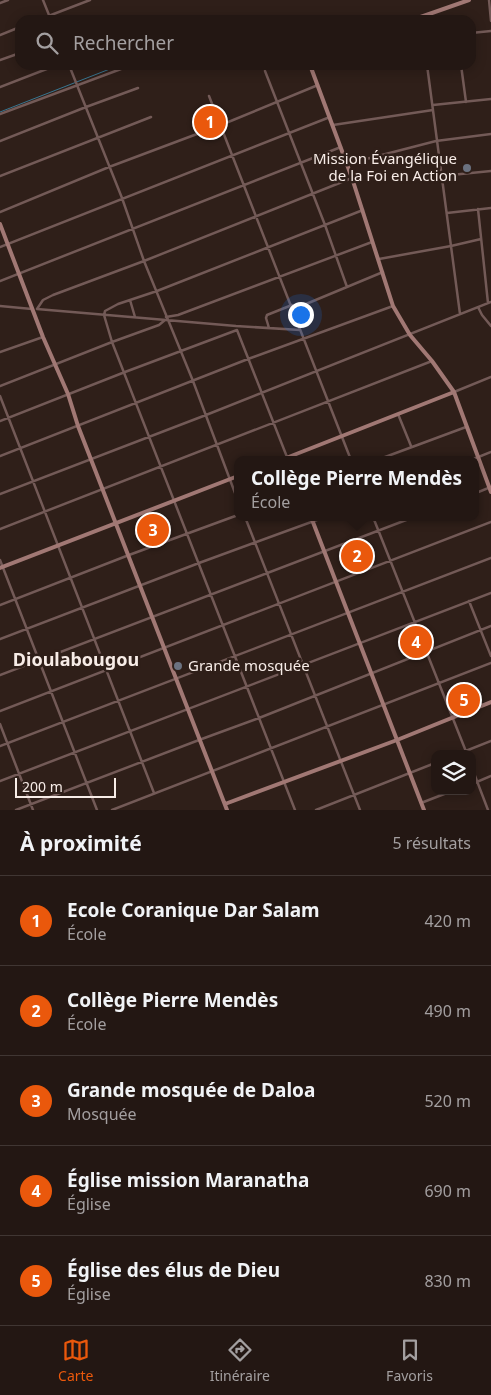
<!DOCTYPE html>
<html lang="fr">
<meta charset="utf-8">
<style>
body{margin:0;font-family:"Noto Sans",sans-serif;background:#2b201c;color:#f1f3f6}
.controls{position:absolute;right:15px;bottom:15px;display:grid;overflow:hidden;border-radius:10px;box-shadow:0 2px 12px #0003}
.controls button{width:45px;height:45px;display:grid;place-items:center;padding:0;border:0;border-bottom:1px solid #403633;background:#231713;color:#f1f3f6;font:25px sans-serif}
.scale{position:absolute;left:15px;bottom:12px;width:101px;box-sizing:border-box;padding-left:5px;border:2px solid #f7ece7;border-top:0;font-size:14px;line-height:18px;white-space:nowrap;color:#f7ece7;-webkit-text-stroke:4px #2f1f19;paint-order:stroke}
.you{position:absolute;left:300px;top:314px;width:18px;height:18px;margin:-12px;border:4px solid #fff;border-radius:50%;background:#1a73e8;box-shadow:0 0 0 8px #1a73e833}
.badge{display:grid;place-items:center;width:32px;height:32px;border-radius:50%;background:#ea580c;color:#fff;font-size:16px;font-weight:700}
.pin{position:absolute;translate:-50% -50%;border:2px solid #fff;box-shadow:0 1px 5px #0006}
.popup{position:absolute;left:234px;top:456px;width:245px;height:65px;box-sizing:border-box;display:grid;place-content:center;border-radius:10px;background:#231713;filter:drop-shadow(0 1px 4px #0005);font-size:16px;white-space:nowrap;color:#a39fa0}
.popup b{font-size:19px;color:#f1f3f6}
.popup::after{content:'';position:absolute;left:50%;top:100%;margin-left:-10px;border:10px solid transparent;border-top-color:#231713}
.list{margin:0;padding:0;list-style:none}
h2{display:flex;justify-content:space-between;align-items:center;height:65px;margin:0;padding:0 20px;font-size:21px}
h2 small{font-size:16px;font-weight:400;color:#a39fa0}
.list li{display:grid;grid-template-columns:32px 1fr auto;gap:15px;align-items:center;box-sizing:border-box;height:90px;padding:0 20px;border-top:1px solid #403633}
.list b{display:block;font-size:19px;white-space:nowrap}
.list p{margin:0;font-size:16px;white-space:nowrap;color:#a39fa0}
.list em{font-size:16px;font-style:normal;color:#a39fa0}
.icon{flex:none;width:28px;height:28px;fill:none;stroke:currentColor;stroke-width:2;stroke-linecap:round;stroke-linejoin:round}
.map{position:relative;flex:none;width:491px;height:810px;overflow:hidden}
.search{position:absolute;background:#231713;box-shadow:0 2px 12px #0003;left:15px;right:15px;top:15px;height:55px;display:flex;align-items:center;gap:12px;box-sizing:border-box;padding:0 18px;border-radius:15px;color:#a39fa0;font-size:19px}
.sheet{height:515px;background:#231713}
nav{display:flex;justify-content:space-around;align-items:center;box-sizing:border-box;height:70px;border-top:1px solid #403633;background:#231713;font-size:14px;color:#a39fa0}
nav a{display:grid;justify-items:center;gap:2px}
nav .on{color:#ea580c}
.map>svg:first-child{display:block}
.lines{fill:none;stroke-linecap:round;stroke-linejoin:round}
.stream{stroke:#387691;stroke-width:1}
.street{stroke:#735a57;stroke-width:2.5}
.secondary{stroke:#a17874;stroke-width:4}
.worship-dot{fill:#6b7280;stroke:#2f1f19;stroke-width:2}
.labels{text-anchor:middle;stroke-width:5;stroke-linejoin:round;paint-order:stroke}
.poi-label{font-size:15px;fill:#f7ece7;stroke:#2f1f19;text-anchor:end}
.quarter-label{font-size:18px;font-weight:bold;fill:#f7ece7;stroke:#2f1f19}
</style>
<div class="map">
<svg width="491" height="810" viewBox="0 0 491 810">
<rect width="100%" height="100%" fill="#2f1f19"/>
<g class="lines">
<!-- stream -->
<path class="stream" d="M0,112L120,65"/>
<!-- street -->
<path class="street" d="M43,0L51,20
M489,0L491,21
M0,3L8,0
M38,20L90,0
M471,33L491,31
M0,35L20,27
M0,60L20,53
M69,65L122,198L144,261L193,381L238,501
M427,65L460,314
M461,65L466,102
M265,71L325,225L347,287
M0,87L57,65
M209,96L351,460
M433,105L491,99
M0,114L121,69
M333,125L433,110
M0,141L86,107L138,88
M347,164L436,141L491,134
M0,176L151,117
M441,176L491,171
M478,209L488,303
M0,212L109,167L221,125L318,85
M447,213L491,208
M0,247L330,117
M379,259L451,246L481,239
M0,281L341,147
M130,300L135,317
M0,306L32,309
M478,307L482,315L491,326
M37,309L43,300L53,295L144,261L352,178
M37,309L236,326L300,330
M294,309L383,272
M166,317L178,315L372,242
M269,328L266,318L267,315L292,305
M237,330L287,457
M0,352L43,337
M0,386L112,342L159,325L165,320
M454,392L491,377
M0,396L154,793
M398,414L411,446
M0,421L125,372L237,330
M0,456L248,359L393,306
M377,460L466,427
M471,460L491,452
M476,493L491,487
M0,494L206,415L491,302
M245,517L360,810
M373,517L467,754
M0,529L432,361
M0,560L97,810
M469,601L491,656
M0,605L129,555L238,515
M0,639L199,563L325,517
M0,675L414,517
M0,711L491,522
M0,724L33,810
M0,746L491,558
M458,754L491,741
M472,768L488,810
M0,781L491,593
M472,784L491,776
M421,803L452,791
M16,810L199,740L259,718L491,626
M112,810L491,663
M295,810L112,342L104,315L105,311L118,304L157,291L363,210
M316,810L435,763"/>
<!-- secondary -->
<path class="secondary" d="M412,20L469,0
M310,65L352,178L393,306L410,335L432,361L454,392L491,492
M0,224L43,337L68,394L78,426L227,810
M281,460L454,392
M311,517L424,810
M0,568L238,476
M225,804L397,740L491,702"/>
</g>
<!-- markers -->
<g class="worship-dot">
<circle cx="467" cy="168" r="5"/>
<circle cx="178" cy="666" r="5"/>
</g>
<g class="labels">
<!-- poi labels -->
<g class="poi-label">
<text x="457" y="164">Mission Évangélique<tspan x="457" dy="17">de la Foi en Action</tspan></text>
<text x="188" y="671" text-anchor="start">Grande mosquée</text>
</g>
<!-- quarter labels -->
<g class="quarter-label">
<text x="76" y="666">Dioulabougou</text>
</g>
</g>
</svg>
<div class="controls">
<button><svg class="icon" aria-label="layers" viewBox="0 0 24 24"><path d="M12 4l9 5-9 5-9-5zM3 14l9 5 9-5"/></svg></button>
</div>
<div class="scale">200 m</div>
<div class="you"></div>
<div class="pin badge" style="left:210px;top:122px">1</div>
<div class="pin badge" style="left:357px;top:556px">2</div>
<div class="popup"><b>Collège Pierre Mendès</b>École</div>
<div class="pin badge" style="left:153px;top:530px">3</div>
<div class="pin badge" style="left:416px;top:642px">4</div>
<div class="pin badge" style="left:464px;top:700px">5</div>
<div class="search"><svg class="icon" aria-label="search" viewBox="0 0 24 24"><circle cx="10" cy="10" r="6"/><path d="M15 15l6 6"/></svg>Rechercher</div>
</div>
<section class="sheet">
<h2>À proximité<small>5 résultats</small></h2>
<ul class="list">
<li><span class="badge">1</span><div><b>Ecole Coranique Dar Salam</b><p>École</p></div><em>420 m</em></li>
<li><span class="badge">2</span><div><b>Collège Pierre Mendès</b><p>École</p></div><em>490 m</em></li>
<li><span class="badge">3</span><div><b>Grande mosquée de Daloa</b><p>Mosquée</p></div><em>520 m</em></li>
<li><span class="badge">4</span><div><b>Église mission Maranatha</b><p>Église</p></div><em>690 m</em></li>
<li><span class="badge">5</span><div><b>Église des élus de Dieu</b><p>Église</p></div><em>830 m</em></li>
</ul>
</section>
<nav>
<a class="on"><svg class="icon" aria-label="map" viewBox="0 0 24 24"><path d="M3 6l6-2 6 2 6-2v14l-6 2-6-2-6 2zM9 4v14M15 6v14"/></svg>Carte</a>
<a><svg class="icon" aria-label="directions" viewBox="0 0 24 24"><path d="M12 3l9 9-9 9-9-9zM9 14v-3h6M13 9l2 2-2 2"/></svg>Itinéraire</a>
<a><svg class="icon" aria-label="saved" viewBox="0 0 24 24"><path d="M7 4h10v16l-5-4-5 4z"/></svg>Favoris</a>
</nav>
